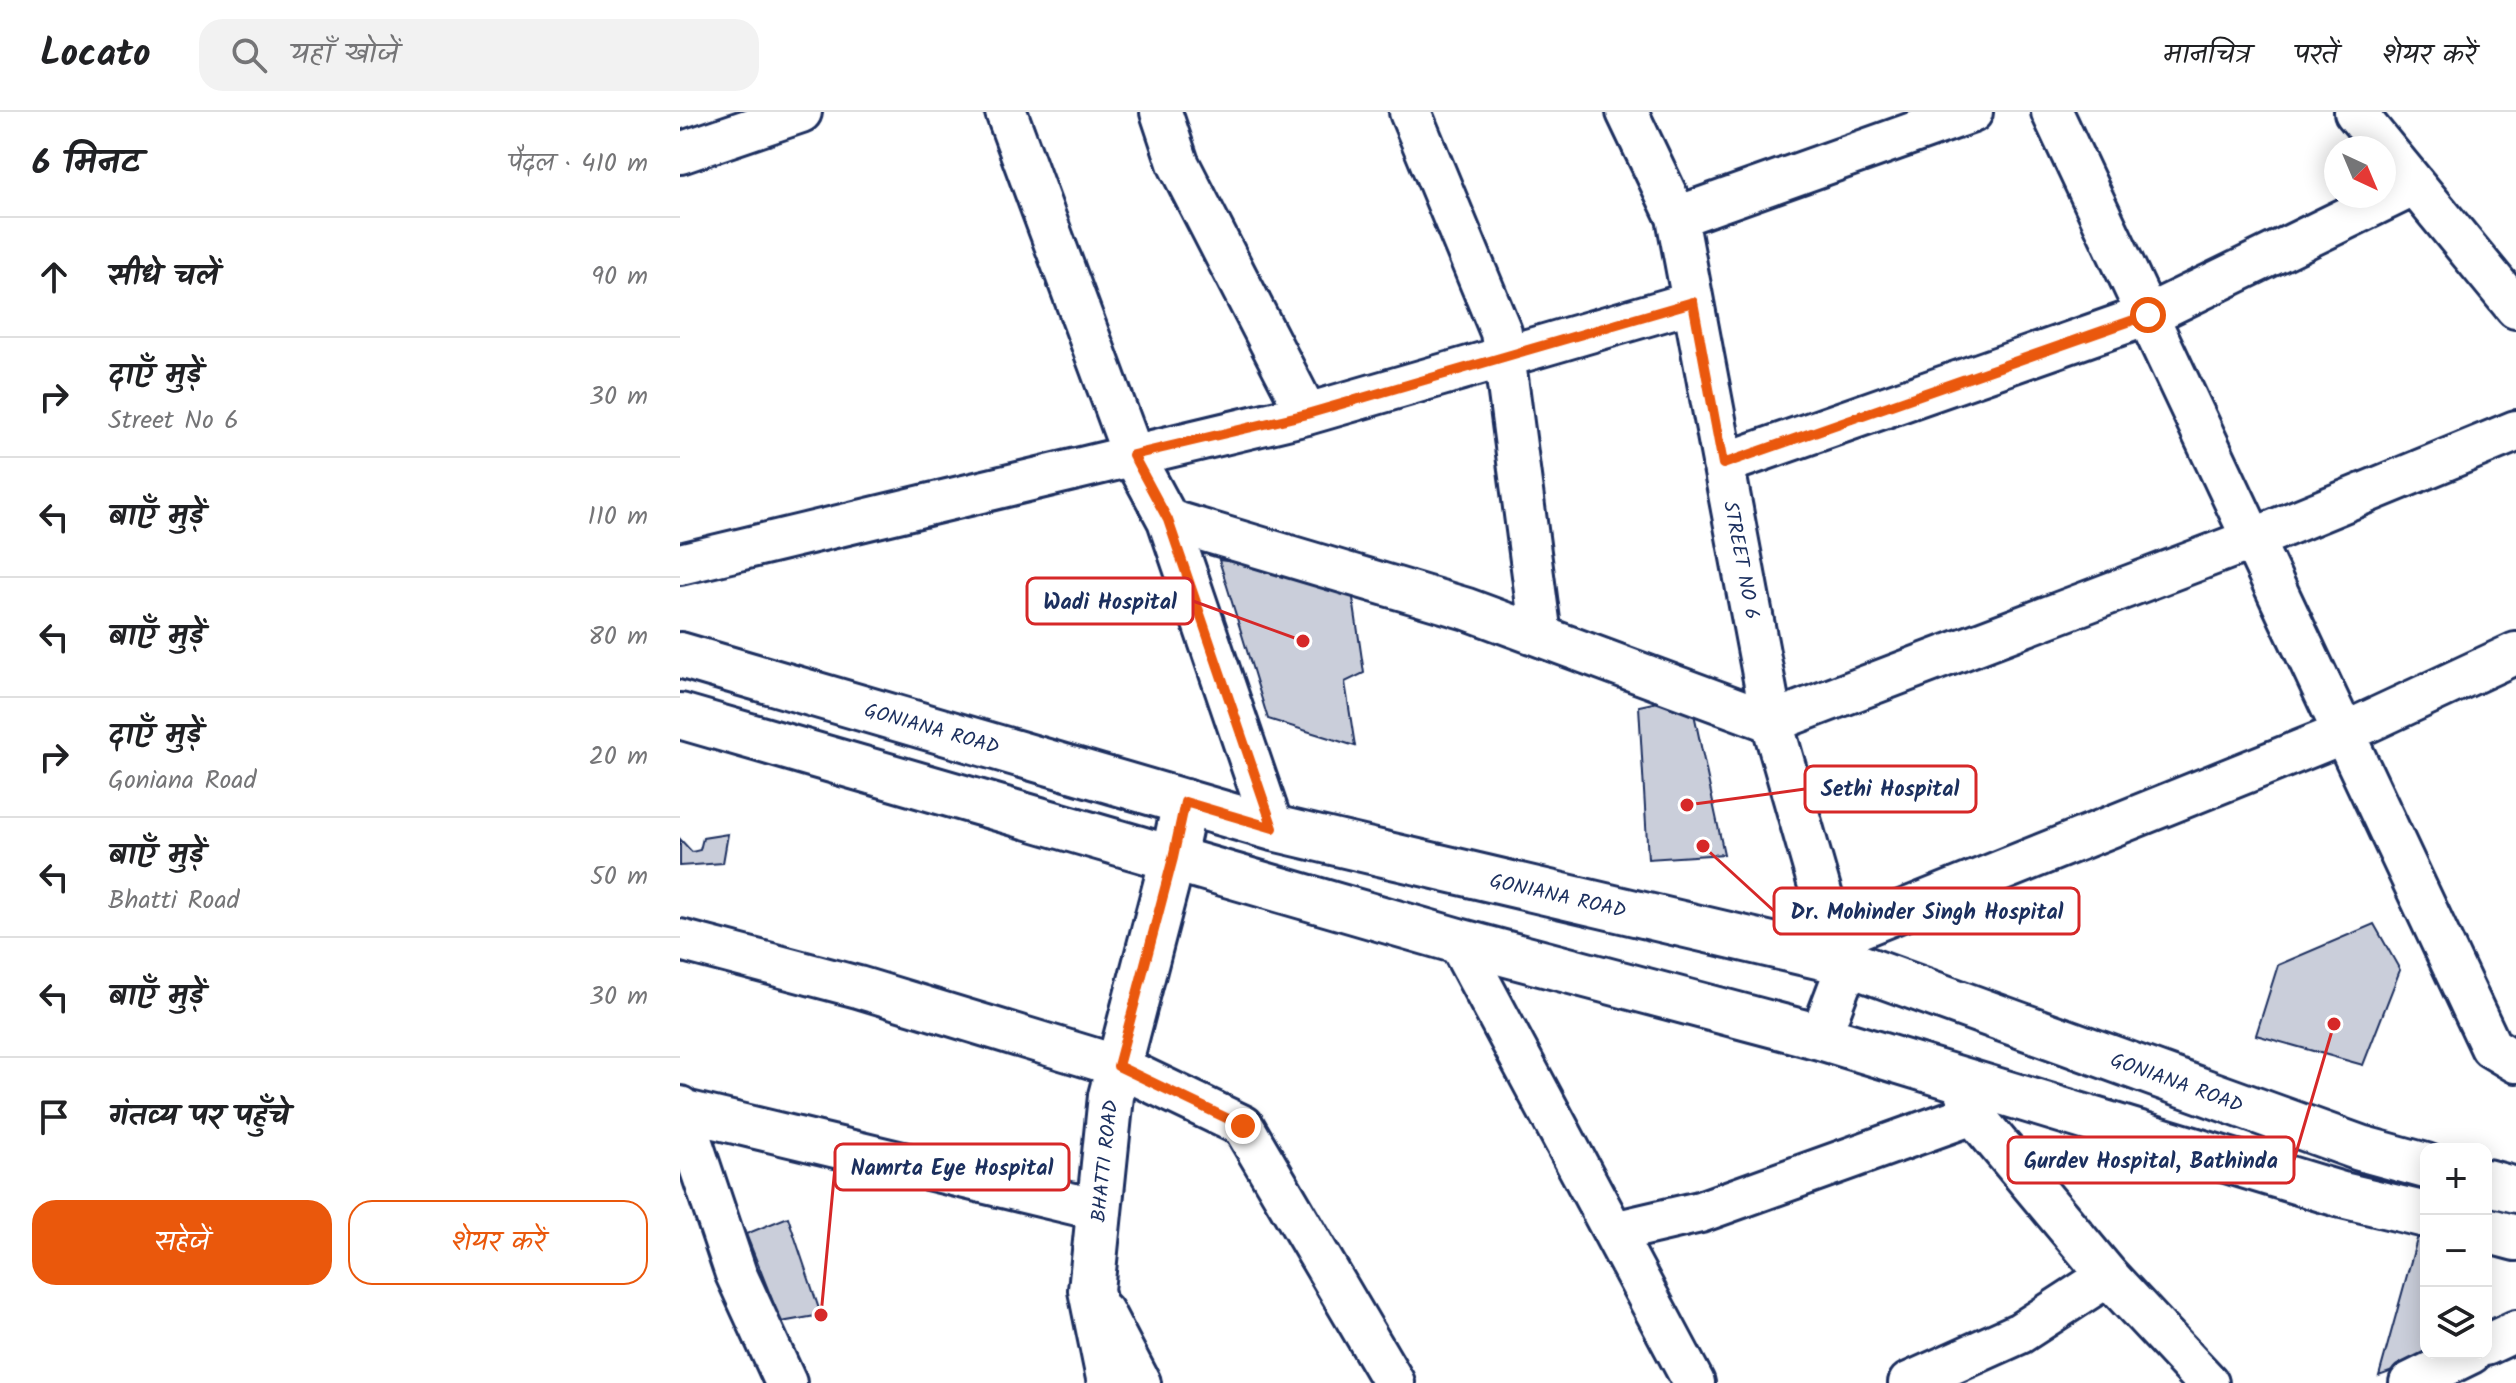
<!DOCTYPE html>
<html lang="hi">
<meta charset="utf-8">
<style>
body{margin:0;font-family:Kalam,"Playpen Sans Deva",sans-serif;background:#f2f2f2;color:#202124}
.controls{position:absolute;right:24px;bottom:24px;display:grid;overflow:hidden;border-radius:16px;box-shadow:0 4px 20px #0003}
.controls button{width:72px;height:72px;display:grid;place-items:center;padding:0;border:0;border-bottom:2px solid #e0e0e0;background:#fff;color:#202124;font:40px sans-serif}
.compass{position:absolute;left:1644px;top:24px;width:72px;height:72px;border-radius:50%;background:#fff;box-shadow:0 4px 20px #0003;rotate:136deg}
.stop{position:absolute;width:24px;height:24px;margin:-18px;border:6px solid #ea580c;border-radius:50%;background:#fff}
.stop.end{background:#ea580c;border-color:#fff;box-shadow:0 2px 8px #0008}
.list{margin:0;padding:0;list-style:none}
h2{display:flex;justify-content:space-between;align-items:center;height:104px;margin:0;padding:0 32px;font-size:34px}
h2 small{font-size:26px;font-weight:400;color:#757577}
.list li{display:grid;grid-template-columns:52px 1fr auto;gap:24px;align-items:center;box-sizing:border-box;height:120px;padding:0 32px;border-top:2px solid #e0e0e0}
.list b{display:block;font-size:30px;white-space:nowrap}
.list p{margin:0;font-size:26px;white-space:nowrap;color:#757577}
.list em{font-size:26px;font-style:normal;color:#757577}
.actions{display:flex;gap:16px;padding:24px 32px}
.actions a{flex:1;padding:18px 0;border:2px solid #ea580c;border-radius:24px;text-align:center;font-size:28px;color:#ea580c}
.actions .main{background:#ea580c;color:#fff}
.icon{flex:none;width:44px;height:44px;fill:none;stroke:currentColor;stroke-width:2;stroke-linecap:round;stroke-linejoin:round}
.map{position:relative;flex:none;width:1836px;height:1271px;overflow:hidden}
header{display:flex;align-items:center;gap:48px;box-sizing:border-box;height:112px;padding:0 40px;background:#fff;border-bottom:2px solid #e0e0e0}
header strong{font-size:38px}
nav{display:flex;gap:44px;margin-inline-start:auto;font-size:28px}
.search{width:560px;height:72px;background:#f2f2f2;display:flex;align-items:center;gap:20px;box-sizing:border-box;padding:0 28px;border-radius:24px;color:#757577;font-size:30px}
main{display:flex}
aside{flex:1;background:#fff}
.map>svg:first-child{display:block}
.building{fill:#caceda;stroke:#1b2f5e;stroke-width:2}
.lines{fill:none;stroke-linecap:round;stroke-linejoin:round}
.minor-casing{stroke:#1b2f5e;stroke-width:46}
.secondary-casing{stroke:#1b2f5e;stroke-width:50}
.primary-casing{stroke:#1b2f5e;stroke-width:50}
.minor{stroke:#fff;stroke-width:40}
.secondary{stroke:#fff;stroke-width:44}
.primary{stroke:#fff;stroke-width:44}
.route{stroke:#ea580c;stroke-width:10}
.labels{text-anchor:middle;stroke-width:7;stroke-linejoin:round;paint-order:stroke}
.street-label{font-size:20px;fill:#1b2f5e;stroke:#fff}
.leader{fill:none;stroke:#d62828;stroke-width:3}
.callout-dot{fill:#d62828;stroke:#fff;stroke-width:3}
.callout{fill:#fff;stroke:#d62828;stroke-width:3}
.callout-label{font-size:22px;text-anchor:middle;font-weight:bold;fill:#1b2f5e}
</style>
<header>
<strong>Locato</strong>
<div class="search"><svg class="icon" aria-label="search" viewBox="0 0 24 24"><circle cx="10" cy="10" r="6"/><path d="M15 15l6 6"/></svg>यहाँ खोजें</div>
<nav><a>मानचित्र</a><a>परतें</a><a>शेयर करें</a></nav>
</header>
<main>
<aside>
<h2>6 मिनट<small>पैदल · 410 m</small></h2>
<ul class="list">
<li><svg class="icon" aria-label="ahead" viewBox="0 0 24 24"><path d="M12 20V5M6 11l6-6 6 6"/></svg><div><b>सीधे चलें</b></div><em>90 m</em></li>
<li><svg class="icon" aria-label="right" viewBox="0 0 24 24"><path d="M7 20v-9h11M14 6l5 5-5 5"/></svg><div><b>दाएँ मुड़ें</b><p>Street No 6</p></div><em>30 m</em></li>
<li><svg class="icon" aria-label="left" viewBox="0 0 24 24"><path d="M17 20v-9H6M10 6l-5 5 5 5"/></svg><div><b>बाएँ मुड़ें</b></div><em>110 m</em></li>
<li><svg class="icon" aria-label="left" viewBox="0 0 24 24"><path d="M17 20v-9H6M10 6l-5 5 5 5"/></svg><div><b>बाएँ मुड़ें</b></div><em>80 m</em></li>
<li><svg class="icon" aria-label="right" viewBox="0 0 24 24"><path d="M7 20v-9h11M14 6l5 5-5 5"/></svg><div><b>दाएँ मुड़ें</b><p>Goniana Road</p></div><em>20 m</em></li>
<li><svg class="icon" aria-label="left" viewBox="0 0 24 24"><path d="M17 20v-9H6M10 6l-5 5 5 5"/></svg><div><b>बाएँ मुड़ें</b><p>Bhatti Road</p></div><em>50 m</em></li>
<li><svg class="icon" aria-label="left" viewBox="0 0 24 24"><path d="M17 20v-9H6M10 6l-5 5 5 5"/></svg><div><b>बाएँ मुड़ें</b></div><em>30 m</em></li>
<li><svg class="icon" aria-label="arrive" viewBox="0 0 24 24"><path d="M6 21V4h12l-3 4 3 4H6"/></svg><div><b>गंतव्य पर पहुँचे</b></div></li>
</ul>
<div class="actions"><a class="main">सहेजें</a><a>शेयर करें</a></div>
</aside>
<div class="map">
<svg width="1836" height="1271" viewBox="0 0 1836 1271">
<rect width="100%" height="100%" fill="#fff"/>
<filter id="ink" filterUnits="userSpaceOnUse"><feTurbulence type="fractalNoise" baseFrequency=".0125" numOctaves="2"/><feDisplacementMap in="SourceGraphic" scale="16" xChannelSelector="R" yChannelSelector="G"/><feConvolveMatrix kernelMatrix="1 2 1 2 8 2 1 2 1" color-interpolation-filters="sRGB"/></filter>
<g filter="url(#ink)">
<!-- building -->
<path class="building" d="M539,448L670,466L684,561L665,570L675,634L588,607Z
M1010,583L1044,742L968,747L959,594Z
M48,722L43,751L0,754V727L12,740L20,738L23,726Z
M1694,812L1720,858L1683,953L1576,923L1598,853Z
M108,1105L141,1203L101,1210L66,1122Z
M1739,1120L1746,1121V1241H1762L1699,1264Z"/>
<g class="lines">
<!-- minor casing -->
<g class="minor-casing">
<path id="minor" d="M326,0L453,343L488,408L593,716
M481,0L498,51L627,302
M730,0L821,220L861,524
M947,0L997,105L1092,610L1154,826L1168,851L1140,925
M1372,0L1811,935L1836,950
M1675,0L1836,196
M0,41L121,0
M997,105L1292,0
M1043,352L1468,203L1735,73
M488,408L787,497L1092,610L1573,427L1836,319
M0,452L627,302L1013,190
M1154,826L1664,621L1836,541
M0,828L178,875L438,954L563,1014L714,1271
M778,829L1014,1271
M1281,968L1293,1002L1428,1164L1528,1271
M0,995L56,1162L106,1271
M1,998L419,1098
M934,1120L1020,1100L1293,1002
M423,1200L460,1271
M1806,1233L1836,1219
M1229,1271L1340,1221L1428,1164
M1730,1271L1791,1241"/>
</g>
<!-- secondary casing -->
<g class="secondary-casing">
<path id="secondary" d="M430,1271L411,1178L431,984L493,746L505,690"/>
</g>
<!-- primary casing -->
<g class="primary-casing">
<path id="primary" d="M0,543L593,716L1168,851L1680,1036L1746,1054
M0,604L778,829L1140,925L1662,1083L1746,1103
M1806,1070L1836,1078
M1806,1118L1836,1126"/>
</g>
<!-- minor -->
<use href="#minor" class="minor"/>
<!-- secondary -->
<use href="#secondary" class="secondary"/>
<!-- primary -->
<use href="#primary" class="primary"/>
</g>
</g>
<g class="lines" filter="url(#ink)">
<!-- route -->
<path class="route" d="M563,1014L438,954L493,746L505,690L593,716L488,408L453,343L627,302L1013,190L1043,352L1468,203"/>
</g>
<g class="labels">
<!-- street labels -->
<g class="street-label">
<text transform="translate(1062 448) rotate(79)" y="7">STREET NO 6</text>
<text transform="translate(252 616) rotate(16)" y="7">GONIANA ROAD</text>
<text transform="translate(878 783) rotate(13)" y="7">GONIANA ROAD</text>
<text transform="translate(1497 970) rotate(20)" y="7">GONIANA ROAD</text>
<text transform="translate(424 1049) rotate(-84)" y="7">BHATTI ROAD</text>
</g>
</g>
<!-- callouts -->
<path class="leader" d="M623 529L513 489M1007 693L1125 677M1023 734L1094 799M1654 912L1614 1048M141 1203L155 1055"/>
<g class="callout-dot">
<circle cx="623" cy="529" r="8"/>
<circle cx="1007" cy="693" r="8"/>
<circle cx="1023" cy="734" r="8"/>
<circle cx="1654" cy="912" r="8"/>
<circle cx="141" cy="1203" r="8"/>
</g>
<g class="callout">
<rect x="347" y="466" width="166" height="46" rx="8"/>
<rect x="1125" y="654" width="171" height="46" rx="8"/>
<rect x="1094" y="776" width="305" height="46" rx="8"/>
<rect x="1328" y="1025" width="286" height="46" rx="8"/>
<rect x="155" y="1032" width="234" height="46" rx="8"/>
</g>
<g class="callout-label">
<text x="430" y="497">Wadi Hospital</text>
<text x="1210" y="684">Sethi Hospital</text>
<text x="1247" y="807">Dr. Mohinder Singh Hospital</text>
<text x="1471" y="1056">Gurdev Hospital, Bathinda</text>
<text x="272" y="1063">Namrta Eye Hospital</text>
</g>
</svg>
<div class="controls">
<button>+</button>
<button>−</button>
<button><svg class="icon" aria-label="layers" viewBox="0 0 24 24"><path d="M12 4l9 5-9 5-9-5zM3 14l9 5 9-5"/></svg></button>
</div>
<svg class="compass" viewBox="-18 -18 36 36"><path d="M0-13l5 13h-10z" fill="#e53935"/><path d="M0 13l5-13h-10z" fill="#757577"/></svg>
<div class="stop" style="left:1468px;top:203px"></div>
<div class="stop end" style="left:563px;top:1014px"></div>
</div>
</main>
